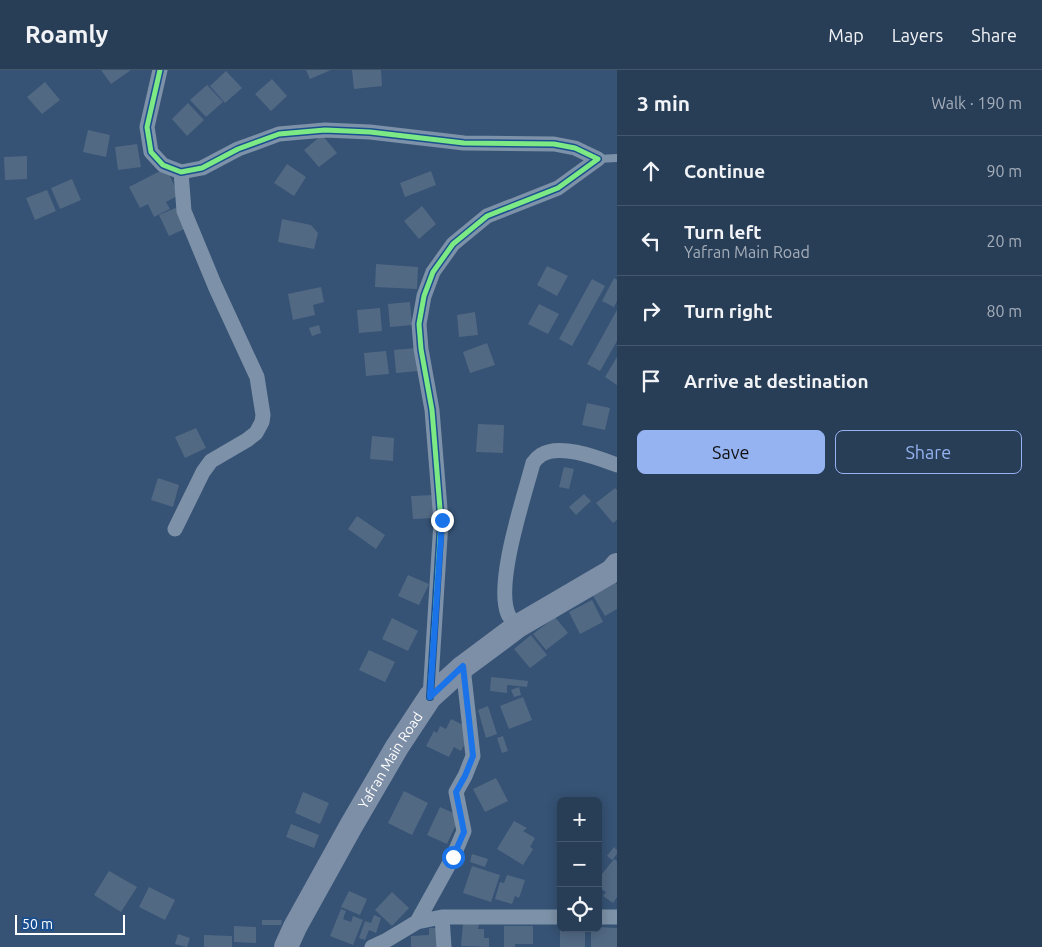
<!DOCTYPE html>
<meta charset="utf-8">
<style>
body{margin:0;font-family:Ubuntu,sans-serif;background:#30455d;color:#f1f3f6}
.controls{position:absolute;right:15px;bottom:15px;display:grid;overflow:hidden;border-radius:8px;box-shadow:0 2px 12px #0003}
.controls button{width:45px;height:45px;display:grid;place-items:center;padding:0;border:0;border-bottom:1px solid #44576d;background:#283e57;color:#f1f3f6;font:25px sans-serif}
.scale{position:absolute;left:15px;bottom:12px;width:110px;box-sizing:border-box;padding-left:5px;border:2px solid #fff;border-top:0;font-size:14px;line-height:18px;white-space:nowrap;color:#fff;-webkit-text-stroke:4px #1b4f8f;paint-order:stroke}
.stop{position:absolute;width:15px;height:15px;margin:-11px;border:4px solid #1a73e8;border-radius:50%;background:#fff}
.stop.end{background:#1a73e8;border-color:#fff;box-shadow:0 1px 5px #0008}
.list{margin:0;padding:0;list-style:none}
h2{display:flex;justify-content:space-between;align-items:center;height:65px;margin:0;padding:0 20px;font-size:21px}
h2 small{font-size:16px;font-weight:400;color:#a5aeba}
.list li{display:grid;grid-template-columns:32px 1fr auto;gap:15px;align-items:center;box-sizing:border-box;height:70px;padding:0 20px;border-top:1px solid #44576d}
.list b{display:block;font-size:19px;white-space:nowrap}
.list p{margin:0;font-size:16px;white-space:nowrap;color:#a5aeba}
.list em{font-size:16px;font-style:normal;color:#a5aeba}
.actions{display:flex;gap:10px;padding:15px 20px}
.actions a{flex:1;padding:11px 0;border:1px solid #95b2f1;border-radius:8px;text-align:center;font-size:18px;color:#95b2f1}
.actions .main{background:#95b2f1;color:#111}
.icon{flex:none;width:28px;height:28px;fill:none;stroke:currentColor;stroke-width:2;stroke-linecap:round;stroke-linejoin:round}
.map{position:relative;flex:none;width:617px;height:877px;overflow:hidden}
header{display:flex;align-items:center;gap:30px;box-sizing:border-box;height:70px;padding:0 25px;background:#283e57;border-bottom:1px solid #44576d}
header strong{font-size:24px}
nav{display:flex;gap:28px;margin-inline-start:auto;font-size:18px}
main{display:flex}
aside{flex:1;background:#283e57}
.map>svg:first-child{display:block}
.building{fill:#526984}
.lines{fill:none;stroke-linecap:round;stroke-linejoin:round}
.service{stroke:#7d92a8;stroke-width:8}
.minor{stroke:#7d92a8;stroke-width:15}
.primary{stroke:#7d8ea7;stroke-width:24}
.cycleway-casing{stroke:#1b4f8f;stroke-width:8}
.cycleway{stroke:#7ce984;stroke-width:5}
.route{stroke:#1a73e8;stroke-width:6}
.labels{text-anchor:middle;stroke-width:4.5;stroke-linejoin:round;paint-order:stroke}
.street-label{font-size:14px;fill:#fff;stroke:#1b4f8f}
</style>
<header>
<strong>Roamly</strong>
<nav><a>Map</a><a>Layers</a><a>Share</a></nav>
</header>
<main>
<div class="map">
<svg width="617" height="877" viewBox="0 0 617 877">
<rect width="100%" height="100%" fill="#365274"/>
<!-- building -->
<path class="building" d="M101,0H131L111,14Z
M306,0H331L310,9Z
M352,0H381L382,16L354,19Z
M226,1L242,18L225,33L210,16Z
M272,9L287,26L271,41L255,24Z
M45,12L60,30L42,44L27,27Z
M207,15L223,32L206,47L190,30Z
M188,33L204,50L187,66L172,49Z
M88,60L110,65L106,87L83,82Z
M322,65L337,83L319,97L304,80Z
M137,74L141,97L118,100L115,77Z
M27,86V109L5,110L4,87Z
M287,94L306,107L294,126L274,113Z
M166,98L179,125L166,132L170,139L154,147L148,134L140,138L129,117Z
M431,101L436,115L405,127L400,113Z
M72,109L81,130L60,139L51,118Z
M47,120L56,141L35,150L26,128Z
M180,136L189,157L169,166L159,145Z
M422,136L436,154L419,169L404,151Z
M282,149L311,155L318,163L314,179L278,172Z
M376,194L418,197L417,219L375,217Z
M547,196L568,206L557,226L537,215Z
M614,208L617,210V231L614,237L602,231Z
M592,209L605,216L572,276L559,269Z
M321,217L324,232L313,235L315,245L293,250L288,224Z
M410,232L412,255L390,257L388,234Z
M539,234L559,244L548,264L528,254Z
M380,238L382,261L359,263L357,240Z
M617,240V271L600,301L587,294Z
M475,242L478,265L459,267L457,245Z
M319,255L321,263L312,266L309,258Z
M487,273L495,295L470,303L463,282Z
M416,278L419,301L396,303L394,280Z
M386,281L389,304L366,306L364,283Z
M617,287V315L605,307Z
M587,333L610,338L605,360L582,355Z
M478,354L504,355L503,383L476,382Z
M196,358L206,378L185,388L175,367Z
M372,366L394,368L393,391L370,389Z
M564,397L574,399L569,419L559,417Z
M158,408L179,415L173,437L151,430Z
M615,418L617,420V450L613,453L596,433Z
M584,424L591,431L576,445L569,437Z
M434,425L436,448L413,449L411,426Z
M357,446L385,465L376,479L348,459Z
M408,505L429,514L419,535L398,526Z
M615,511L617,515V539L605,546L592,524Z
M592,530L603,552L580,564L569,542Z
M555,547L568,563L546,580L533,564Z
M392,548L418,561L408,581L382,569Z
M531,565L547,585L530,598L514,579Z
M369,580L395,592L385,612L359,600Z
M491,607L528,611L527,617L507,615V623L490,621Z
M519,617L521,625L514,627L511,620Z
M523,627L532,650L509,659L500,636Z
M488,636L497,664L486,668L478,640Z
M451,649L465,656L466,671L461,681L454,677L449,687L426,676L434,661L437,663L440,656L446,659Z
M503,666L508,681L502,683L497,668Z
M496,708L508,731L485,742L473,719Z
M404,721L428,733L412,765L388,753Z
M303,722L329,733L320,754L295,743Z
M440,737L460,746L447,774L427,765Z
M514,751L527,758L523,761L535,768L530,777L533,779L523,795L497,779Z
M291,754L319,765L314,778L286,767Z
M614,777L617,780V784L612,790L607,786Z
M472,784L488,789L485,797L470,792Z
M614,789L617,791V827L613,833L603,826L606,822L598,817V809Z
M472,796L500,805L491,832L463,823Z
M109,801L137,817L121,842L94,825Z
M507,805L525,810L519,828L515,826L512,834L495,829L500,812L504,813Z
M149,817L175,830L165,850L139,837Z
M349,821L367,829L360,845L341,837Z
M392,822L409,838L392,856L375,840Z
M341,839L346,841L343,849L351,852L353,846L363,850L353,875L330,866Z
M374,845L381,848L376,863L369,860L365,870L359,868L365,851L371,853Z
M262,850H282L281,855H262Z
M463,854H479L478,859H484V868H489V877L461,876Z
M234,856L256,857V873L234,872Z
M504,856H533V874H515V877H504Z
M598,857L617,858V877H591V858Z
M429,858H439L440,877H411V866L429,865Z
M560,859H585V877H560Z
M178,864L190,868L187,877L175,874Z
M204,865L232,866V877H204Z"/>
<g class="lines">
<!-- service -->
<path class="service" d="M598,89L617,88"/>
<!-- minor -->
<path class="minor" d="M160,0L147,57L151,82L163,95L181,102L202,98L238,79L279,64L325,60L370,62L464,73L554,74L575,78L598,89L558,118L487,146L453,174L433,202L424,226L419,254L421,279L432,340L441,451L430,627
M175,459L203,402L211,391L247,370L256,363L262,352L263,345L257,307L215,216L184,141L181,102
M518,556C514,552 510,549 508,544C495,513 524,427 533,393C535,390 538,387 541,385C560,373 598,388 617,395
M442,847L444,877
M598,847H617
M417,852L453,787L464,761L456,722L465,706L473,686L463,597
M372,877L387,870L417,852L442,847H561"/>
<!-- primary -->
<path class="primary" id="s1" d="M286,877L295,857L351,756L397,677L430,627L463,597L518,556L612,501L617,495"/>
<!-- cycleway casing -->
<g class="cycleway-casing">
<path id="cycleway" d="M160,0L147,57L151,82L163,95L181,102L202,98L238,79L279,64L325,60L370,62L464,73L554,74L575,78L598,89L558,118L487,146L453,174L433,202L424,226L419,254L421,279L432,340L441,451L430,627"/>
</g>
<!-- cycleway -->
<use href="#cycleway" class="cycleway"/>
</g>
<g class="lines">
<!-- route -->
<path class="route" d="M442,450L430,627L463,596L473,686L465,706L456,722L464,762L453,787"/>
</g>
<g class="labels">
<!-- street labels -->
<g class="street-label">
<text dy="5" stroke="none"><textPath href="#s1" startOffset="214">Yafran Main Road</textPath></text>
</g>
</g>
</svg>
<div class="controls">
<button>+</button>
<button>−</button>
<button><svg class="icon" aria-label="locate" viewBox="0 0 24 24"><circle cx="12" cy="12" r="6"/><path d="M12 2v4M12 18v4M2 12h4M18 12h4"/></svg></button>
</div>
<div class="scale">50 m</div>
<div class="stop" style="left:453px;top:787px"></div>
<div class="stop end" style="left:442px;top:450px"></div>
</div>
<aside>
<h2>3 min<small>Walk · 190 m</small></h2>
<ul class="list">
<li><svg class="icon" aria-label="ahead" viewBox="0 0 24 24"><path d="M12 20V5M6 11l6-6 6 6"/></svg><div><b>Continue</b></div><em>90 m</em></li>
<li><svg class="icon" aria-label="left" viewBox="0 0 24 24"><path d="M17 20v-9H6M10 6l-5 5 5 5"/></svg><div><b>Turn left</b><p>Yafran Main Road</p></div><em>20 m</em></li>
<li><svg class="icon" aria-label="right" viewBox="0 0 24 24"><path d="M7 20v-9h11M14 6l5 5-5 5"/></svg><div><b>Turn right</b></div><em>80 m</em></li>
<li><svg class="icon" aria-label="arrive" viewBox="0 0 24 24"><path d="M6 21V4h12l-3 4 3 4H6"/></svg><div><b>Arrive at destination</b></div></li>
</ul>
<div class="actions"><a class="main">Save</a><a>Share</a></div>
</aside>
</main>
